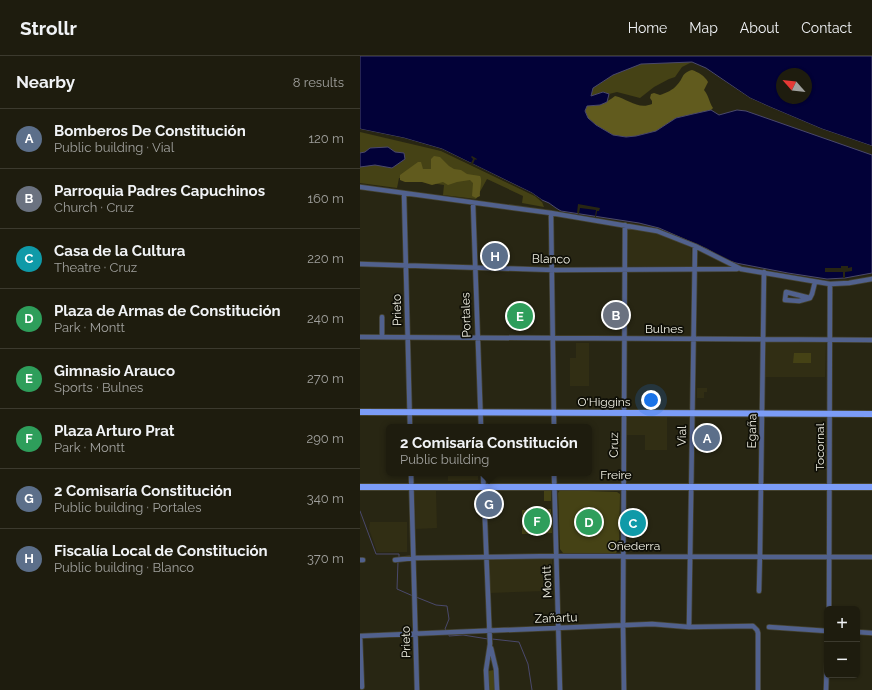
<!DOCTYPE html>
<meta charset="utf-8">
<style>
body{margin:0;font-family:Raleway,sans-serif;background:#2b291c;color:#f1f3f6}
.controls{position:absolute;right:12px;bottom:12px;display:grid;overflow:hidden;border-radius:6px;box-shadow:0 1px 3px #0004}
.controls button{width:36px;height:36px;display:grid;place-items:center;padding:0;border:0;border-bottom:1px solid #3c3a2e;background:#1e1c0e;color:#f1f3f6;font:20px sans-serif}
.compass{position:absolute;left:416px;top:12px;width:36px;height:36px;border-radius:50%;background:#1e1c0e;box-shadow:0 1px 3px #0004;rotate:297deg}
.you{position:absolute;left:291px;top:344px;width:14px;height:14px;margin:-10px;border:3px solid #fff;border-radius:50%;background:#1a73e8;box-shadow:0 0 0 6px #1a73e833}
.badge{display:grid;place-items:center;width:26px;height:26px;border-radius:50%;background:#1a73e8;color:#fff;font-size:13px;font-weight:700}
.pin{position:absolute;translate:-50% -50%;border:2px solid #fff;box-shadow:0 1px 4px #0006}
.popup{position:absolute;left:26px;top:368px;width:206px;height:52px;box-sizing:border-box;display:grid;place-content:center;border-radius:6px;background:#1e1c0e;filter:drop-shadow(0 1px 3px #0005);font-size:13px;white-space:nowrap;color:#a1a19e}
.popup b{font-size:15px;color:#f1f3f6}
.popup::after{content:'';position:absolute;left:50%;top:100%;margin-left:-8px;border:8px solid transparent;border-top-color:#1e1c0e}
.list{margin:0;padding:0;list-style:none}
h2{display:flex;justify-content:space-between;align-items:center;height:52px;margin:0;padding:0 16px;font-size:17px}
h2 small{font-size:13px;font-weight:400;color:#a1a19e}
.list li{display:grid;grid-template-columns:26px 1fr auto;gap:12px;align-items:center;box-sizing:border-box;height:60px;padding:0 16px;border-top:1px solid #3c3a2e}
.list b{display:block;font-size:15px;white-space:nowrap}
.list p{margin:0;font-size:13px;white-space:nowrap;color:#a1a19e}
.list em{font-size:13px;font-style:normal;color:#a1a19e}
.map{position:relative;flex:none;width:512px;height:634px;overflow:hidden}
header{display:flex;align-items:center;gap:24px;box-sizing:border-box;height:56px;padding:0 20px;background:#1e1c0e;border-bottom:1px solid #3c3a2e}
header strong{font-size:19px}
nav{display:flex;gap:22px;margin-inline-start:auto;font-size:14px}
main{display:flex}
aside{flex:1;background:#1e1c0e}
.map>svg:first-child{display:block}
.built{fill:#312e14}
.green{fill:#454215}
.forest{fill:#615b1e}
.water{fill:#020138;stroke:#4a496c;fill-rule:evenodd}
.pier{fill:#282613}
.lines{fill:none;stroke-linecap:round;stroke-linejoin:round}
.stream{stroke:#4a496c;stroke-width:1}
.minor-casing{stroke:#444230;stroke-width:6}
.major-casing{stroke:#444230;stroke-width:8}
.minor{stroke:#51618d;stroke-width:4.5}
.major{stroke:#7b9cf7;stroke-width:6}
.labels{text-anchor:middle;stroke-width:3.5;stroke-linejoin:round;paint-order:stroke}
.street-label{font-size:12px;fill:#f1f0e4;stroke:#0f0f07}
</style>
<header>
<strong>Strollr</strong>
<nav><a>Home</a><a>Map</a><a>About</a><a>Contact</a></nav>
</header>
<main>
<aside>
<h2>Nearby<small>8 results</small></h2>
<ul class="list">
<li><span class="badge" style="background:#5c6f8a">A</span><div><b>Bomberos De Constitución</b><p>Public building · Vial</p></div><em>120 m</em></li>
<li><span class="badge" style="background:#6b7280">B</span><div><b>Parroquia Padres Capuchinos</b><p>Church · Cruz</p></div><em>160 m</em></li>
<li><span class="badge" style="background:#0f9aa8">C</span><div><b>Casa de la Cultura</b><p>Theatre · Cruz</p></div><em>220 m</em></li>
<li><span class="badge" style="background:#2e9e5b">D</span><div><b>Plaza de Armas de Constitución</b><p>Park · Montt</p></div><em>240 m</em></li>
<li><span class="badge" style="background:#2e9e5b">E</span><div><b>Gimnasio Arauco</b><p>Sports · Bulnes</p></div><em>270 m</em></li>
<li><span class="badge" style="background:#2e9e5b">F</span><div><b>Plaza Arturo Prat</b><p>Park · Montt</p></div><em>290 m</em></li>
<li><span class="badge" style="background:#5c6f8a">G</span><div><b>2 Comisaría Constitución</b><p>Public building · Portales</p></div><em>340 m</em></li>
<li><span class="badge" style="background:#5c6f8a">H</span><div><b>Fiscalía Local de Constitución</b><p>Public building · Blanco</p></div><em>370 m</em></li>
</ul>
</aside>
<div class="map">
<svg width="512" height="634" viewBox="0 0 512 634">
<rect width="100%" height="100%" fill="#282613"/>
<!-- built -->
<path class="built" d="M267,172L301,177L331,192V210H268Z
M406,286H466L465,321H405Z
M216,287H229V330H210V302H216Z
M337,332H347V336H344V342H337Z
M307,360V394H285V379H266V361Z
M88,417H118V424L88,425Z
M54,434H76L77,472L56,473Z
M10,466H47V496H17L9,473Z
M192,502V509L183,510L185,535L130,537L129,503Z"/>
<!-- green -->
<path class="green" d="M316,5L332,6L322,11L315,21L309,23L294,31L280,42L257,36L249,38L243,36L231,40L233,32L253,19L271,11L281,8Z
M0,76L81,95L175,140L182,146L184,151L162,147L163,140L127,123L116,143L83,139L84,129L39,122L37,132L0,127Z
M434,297H451V307H433Z
M200,434L257,436L260,438L259,493L256,497H203L200,493L198,437Z
M184,435H191V445H184Z
M191,453L192,477L162,478V454Z
M134,614L135,634H129L128,615Z"/>
<!-- forest -->
<path class="forest" d="M332,14C338,16 345,20 348,26L344,34C349,40 349,46 353,52L351,54L316,62L296,75L276,80L266,81L253,79L236,69L228,62L225,55L227,50C239,50 246,47 255,40C268,43 278,54 292,48V45L290,42L291,38L294,37L300,39C306,37 313,34 317,29C324,22 321,17 332,14Z
M74,100L80,101L89,110L94,113L101,114L107,118L120,120C123,125 119,134 120,140L116,142L112,140L113,127L110,124L97,126L88,129L83,126L72,129L62,126H45L40,124V119L58,106H61L63,113H71V103Z"/>
<!-- water -->
<path class="water" d="M0,0H512V90L462,73L410,51L390,42L346,12L332,6L281,8L253,19L233,32L231,40L243,36L249,38L247,46L240,49L227,50L225,55L228,62L236,69L253,79L266,81L276,80L296,75L316,62L333,58L351,54L359,59L377,54L386,55L512,99V217L485,222L467,223L428,217L376,207L366,204L347,193L299,172L279,167L201,155L196,152L189,147L182,144L172,137L82,93L44,82L0,73ZM422,18H446V42H422Z
M28,91L35,96L44,97L45,103L32,112L15,109L0,111V97L5,96L10,92Z"/>
<!-- pier -->
<path class="pier" d="M349,15L390,42L410,51L462,73L512,90V92L461,75L409,53L381,38L348,17Z
M0,73L44,82L82,93L111,107L113,103L111,101L112,100L117,103L116,104L115,103L113,108L172,137L182,144V146L175,140L82,95L44,84L0,75Z
M218,148L240,152L239,155H237L236,161H235L236,154L220,152L219,158L217,157Z
M481,210H488V212L492,211V215L485,216V222H483V216H465V212H481Z"/>
<g class="lines">
<!-- stream -->
<path class="stream" d="M0,455L16,498H39V501
M38,506L37,533L53,540
M56,541L76,549L87,550L89,563L85,573L86,574
M89,579V580L103,579L128,583
M132,583L159,586L168,608L172,634"/>
<!-- minor casing -->
<g class="minor-casing">
<path id="minor" d="M0,131L191,157L297,175L335,190L381,213L470,228L489,227L512,223
M44,137L50,371
M113,147L121,371
M191,157L194,371
M0,208L194,214L377,213
M450,242L439,245L425,244L426,236L450,242L452,238L455,226
M22,261V281
M0,281L512,284
M51,417L57,634
M123,417L130,588L126,614L127,634
M194,417L200,634
M0,504H3
M35,504L54,502L196,500L512,501
M399,535L400,496L404,216
M469,553L470,228
M329,571L335,190
M409,571L467,575
M497,576L512,577
M131,592L136,613L137,634
M2,631L0,580L292,568L329,571L393,570L397,574L398,577V634
M264,634L263,569L265,169
M466,634L467,605"/>
</g>
<!-- major casing -->
<g class="major-casing">
<path id="major" d="M0,356L512,358
M0,431H512"/>
</g>
<!-- minor -->
<use href="#minor" class="minor"/>
<!-- major -->
<use href="#major" class="major"/>
</g>
<g class="labels">
<!-- street labels -->
<g class="street-label">
<text transform="translate(191 203) rotate(1)" y="4">Blanco</text>
<text transform="translate(37 254) rotate(-91)" y="4">Prieto</text>
<text transform="translate(106 259) rotate(-92)" y="4">Portales</text>
<text x="304" y="277">Bulnes</text>
<text x="244" y="350">O'Higgins</text>
<text transform="translate(392 375) rotate(-89)" y="4">Egaña</text>
<text transform="translate(322 380) rotate(-89)" y="4">Vial</text>
<text transform="translate(254 389) rotate(-89)" y="4">Cruz</text>
<text transform="translate(460 391) rotate(-90)" y="4">Tocornal</text>
<text x="256" y="423">Freire</text>
<text x="274" y="494">Oñederra</text>
<text transform="translate(187 526) rotate(-92)" y="4">Montt</text>
<text transform="translate(196 562) rotate(-2)" y="4">Zañartu</text>
<text transform="translate(46 586) rotate(-91)" y="4">Prieto</text>
</g>
</g>
</svg>
<div class="controls">
<button>+</button>
<button>−</button>
</div>
<svg class="compass" viewBox="-18 -18 36 36"><path d="M0-13l5 13h-10z" fill="#e53935"/><path d="M0 13l5-13h-10z" fill="#a1a19e"/></svg>
<div class="you"></div>
<div class="pin badge" style="left:347px;top:382px;background:#5c6f8a">A</div>
<div class="pin badge" style="left:256px;top:259px;background:#6b7280">B</div>
<div class="pin badge" style="left:273px;top:467px;background:#0f9aa8">C</div>
<div class="pin badge" style="left:229px;top:466px;background:#2e9e5b">D</div>
<div class="pin badge" style="left:160px;top:260px;background:#2e9e5b">E</div>
<div class="pin badge" style="left:177px;top:465px;background:#2e9e5b">F</div>
<div class="pin badge" style="left:129px;top:448px;background:#5c6f8a">G</div>
<div class="popup"><b>2 Comisaría Constitución</b>Public building</div>
<div class="pin badge" style="left:135px;top:200px;background:#5c6f8a">H</div>
</div>
</main>
